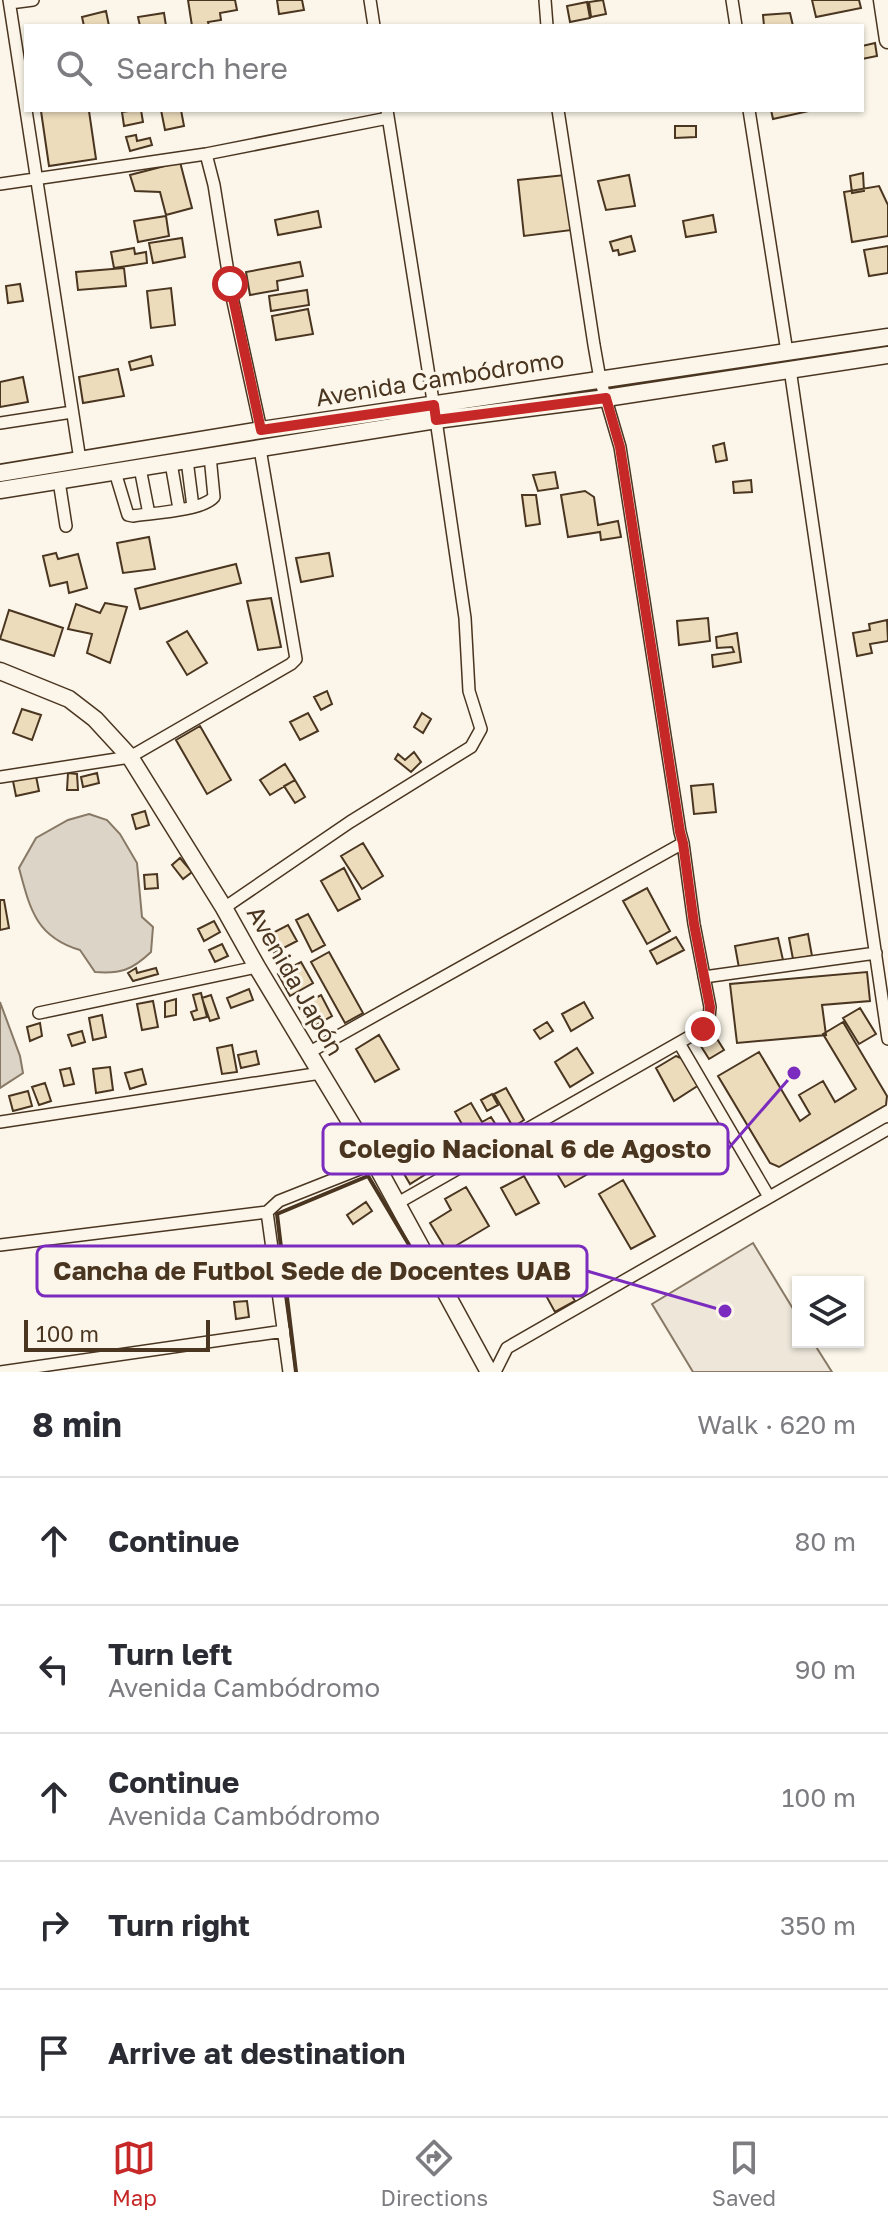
<!DOCTYPE html>
<meta charset="utf-8">
<style>
body{margin:0;font-family:"Golos Text",sans-serif;background:#f7f7f7;color:#2b2b33}
.controls{position:absolute;right:24px;bottom:24px;display:grid;overflow:hidden;border-radius:0px;box-shadow:0 2px 6px #0004}
.controls button{width:72px;height:72px;display:grid;place-items:center;padding:0;border:0;border-bottom:2px solid #e1e1e2;background:#fff;color:#2b2b33;font:40px sans-serif}
.scale{position:absolute;left:24px;bottom:20px;width:186px;box-sizing:border-box;padding-left:8px;border:4px solid #4a3520;border-top:0;font-size:22px;line-height:28px;white-space:nowrap;color:#4a3520;-webkit-text-stroke:6px #fbf6e9;paint-order:stroke}
.stop{position:absolute;width:24px;height:24px;margin:-18px;border:6px solid #c62828;border-radius:50%;background:#fff}
.stop.end{background:#c62828;border-color:#fff;box-shadow:0 2px 8px #0008}
.list{margin:0;padding:0;list-style:none}
h2{display:flex;justify-content:space-between;align-items:center;height:104px;margin:0;padding:0 32px;font-size:34px}
h2 small{font-size:26px;font-weight:400;color:#7c7c81}
.list li{display:grid;grid-template-columns:52px 1fr auto;gap:24px;align-items:center;box-sizing:border-box;height:128px;padding:0 32px;border-top:2px solid #e1e1e2}
.list b{display:block;font-size:30px;white-space:nowrap}
.list p{margin:0;font-size:26px;white-space:nowrap;color:#7c7c81}
.list em{font-size:26px;font-style:normal;color:#7c7c81}
.icon{flex:none;width:44px;height:44px;fill:none;stroke:currentColor;stroke-width:2;stroke-linecap:round;stroke-linejoin:round}
.map{position:relative;flex:none;width:888px;height:1372px;overflow:hidden}
.search{position:absolute;background:#fff;box-shadow:0 2px 6px #0004;left:24px;right:24px;top:24px;height:88px;display:flex;align-items:center;gap:20px;box-sizing:border-box;padding:0 28px;border-radius:0px;color:#7c7c81;font-size:30px}
.sheet{height:744px;background:#fff}
nav{display:flex;justify-content:space-around;align-items:center;box-sizing:border-box;height:112px;border-top:2px solid #e1e1e2;background:#fff;font-size:22px;color:#7c7c81}
nav a{display:grid;justify-items:center;gap:4px}
nav .on{color:#c62828}
.map>svg:first-child{display:block}
.green{fill:#ede6d9;stroke:#887966;stroke-width:2}
.water{fill:#dcd4c6;stroke:#887966;stroke-width:2}
.building{fill:#ecdcbc;stroke:#4a3520;stroke-width:2}
.lines{fill:none;stroke-linecap:round;stroke-linejoin:round}
.street-casing{stroke:#4a3520;stroke-width:14}
.secondary-casing{stroke:#4a3520;stroke-width:19}
.street{stroke:#fbf6e9;stroke-width:11}
.secondary{stroke:#fbf6e9;stroke-width:16}
.wall{stroke:#4a3520;stroke-width:4}
.route{stroke:#c62828;stroke-width:10}
.labels{text-anchor:middle;stroke-width:6;stroke-linejoin:round;paint-order:stroke}
.street-label{font-size:24px;fill:#4a3520;stroke:#fbf6e9}
.leader{fill:none;stroke:#7b2cbf;stroke-width:3}
.callout-dot{fill:#7b2cbf;stroke:#fbf6e9;stroke-width:3}
.callout{fill:#fbf6e9;stroke:#7b2cbf;stroke-width:3}
.callout-label{font-size:26px;text-anchor:middle;font-weight:bold;fill:#4a3520}
</style>
<div class="map">
<svg width="888" height="1372" viewBox="0 0 888 1372">
<rect width="100%" height="100%" fill="#fbf6e9"/>
<!-- green -->
<path class="green" d="M753,1243L798,1317V1342H813L832,1372H693L652,1304Z"/>
<!-- water -->
<path class="water" d="M89,814L107,820L120,834L137,863L142,917L153,927L151,952C132,970 121,974 95,972L80,950C36,937 30,909 19,868L36,838L68,820Z
M0,1002L20,1056L23,1073L0,1088Z"/>
<!-- building -->
<path class="building" d="M188,0H235L237,10L220,13L221,20L208,22L209,26H192Z
M277,0H302L304,10L279,14Z
M603,0L606,14L591,17L589,2Z
M812,0H859L861,8L816,17Z
M587,2L590,18L570,22L567,6Z
M106,11L109,26H84L82,17Z
M164,13L166,26H140L138,17Z
M790,13L793,26H764L763,15Z
M875,43L877,56L862,59V46Z
M49,110L89,111L96,159L49,166L41,111Z
M135,110H141L143,122L124,126L122,112Z
M161,110H181L184,126L165,130Z
M771,110H808L809,111L773,119Z
M675,126H696V137L675,138Z
M136,135L137,141L150,138L152,145L130,151L126,137Z
M180,162L192,208L166,215L160,192L135,191L130,175Z
M863,173L864,191L852,193L850,176Z
M565,175L572,230L524,236L518,180Z
M629,175L635,206L606,210L598,181Z
M879,186L888,205V236L852,242L844,192Z
M318,211L321,227L278,235L275,220Z
M713,215L716,232L686,237L683,221Z
M166,216L169,236L138,242L134,221Z
M631,236L635,251L619,255L618,250L613,251L610,242Z
M182,238L185,257L153,263L149,243Z
M888,246V273L869,276L864,250Z
M134,248L135,254L146,252L147,263L114,268L111,252Z
M300,262L303,276L277,281L278,290L250,295L246,272Z
M124,268L126,286L78,290L76,272Z
M20,284L23,301L8,303L6,286Z
M171,288L175,325L151,328L147,291Z
M307,290L309,305L271,311L269,296Z
M308,309L313,334L276,340L272,316Z
M151,356L153,365L131,370L129,362Z
M118,369L124,396L83,403L79,377Z
M23,377L28,402L0,407V382Z
M724,443L727,460L716,462L713,446Z
M555,472L558,488L538,491L533,475Z
M751,480L752,492L734,493L733,482Z
M585,491L594,497L598,525L618,521L621,537L601,540L600,532L568,537L561,495Z
M522,495H536L540,524L526,526Z
M149,537L155,569L123,573L117,543Z
M56,553L58,559L78,554L87,588L69,593L67,582L50,586L43,556Z
M329,553L333,576L301,582L296,558Z
M236,564L241,583L140,609L135,589Z
M271,598L281,647L258,650L247,601Z
M105,603L127,607L110,663L87,653L92,634L68,629L76,604L100,613Z
M9,610L63,628L54,656L0,639Z
M708,618L710,641L679,645L677,621Z
M887,620L888,641L870,644L872,653L857,656L853,633L870,630L869,624Z
M187,631L207,663L187,675L167,642Z
M737,633L741,662L713,667L712,655L734,652L732,647L717,648L716,637Z
M327,691L332,704L321,710L314,697Z
M22,709L41,715L32,740L13,733Z
M308,713L318,731L300,740L290,722Z
M422,713L431,719L423,733L414,727Z
M200,726L231,780L207,794L176,740Z
M414,752L421,762L411,772L395,759L398,754L405,760Z
M285,764L295,780L270,795L260,780Z
M68,773L77,774L78,790H67Z
M97,773L99,783L83,787L81,777Z
M36,776L39,791L16,796L13,781Z
M295,780L305,797L295,803L284,786Z
M713,784L716,812L694,814L691,786Z
M145,811L149,825L136,829L132,815Z
M363,843L383,876L362,889L341,856Z
M180,858L192,872L183,879L172,865Z
M344,868L360,899L338,911L321,881Z
M157,874L158,888L145,889L144,875Z
M647,888L670,931L647,944L623,901Z
M0,900H4L9,928L0,930Z
M308,914L325,945L312,952L296,920Z
M214,921L220,932L204,941L198,929Z
M288,925L297,941L274,953L265,937Z
M808,934L812,956L793,959L789,938Z
M676,937L684,950L657,964L650,951Z
M778,938L783,960L739,968L735,946Z
M222,944L228,956L215,962L209,950Z
M329,952L363,1013L345,1023L311,962Z
M301,962L313,983L290,996L278,974Z
M136,968L137,973L156,968L158,974L133,981L128,973Z
M867,972L870,1001L822,1005L826,1035L737,1043L730,984Z
M249,989L253,1000L231,1008L227,998Z
M201,993L207,1017L194,1020L191,1012L197,1010L193,995Z
M211,995L219,1018L210,1021L202,998Z
M321,995L332,1016L311,1028L299,1007Z
M176,999V1015L165,1017V1002Z
M153,1001L158,1027L142,1030L137,1004Z
M584,1002L593,1018L571,1031L562,1014Z
M860,1008L876,1034L859,1044L843,1018Z
M102,1015L106,1037L93,1040L89,1018Z
M547,1022L553,1031L540,1039L534,1030Z
M843,1022L887,1096L886,1105L779,1167L770,1163L718,1076L759,1052L800,1121L810,1114L799,1095L823,1081L835,1102L856,1089L823,1034Z
M40,1023L42,1036L30,1041L27,1027Z
M82,1031L85,1042L72,1046L68,1035Z
M714,1034L724,1050L709,1059L699,1043Z
M379,1035L399,1069L375,1082L356,1049Z
M232,1045L237,1072L222,1074L217,1048Z
M577,1048L593,1073L570,1087L555,1062Z
M256,1051L259,1064L241,1068L238,1055Z
M676,1056L683,1059L699,1085L674,1101L656,1068Z
M110,1067L113,1090L96,1093L93,1069Z
M70,1068L74,1084L64,1086L60,1070Z
M142,1069L146,1084L130,1089L125,1073Z
M45,1083L51,1101L39,1105L32,1087Z
M506,1088L524,1120L513,1127L494,1094Z
M28,1091L32,1106L13,1111L9,1096Z
M492,1094L498,1105L487,1111L481,1100Z
M471,1103L482,1122L491,1117L501,1133L475,1147L455,1112Z
M548,1138L556,1152L570,1143L588,1174L565,1187L547,1157L550,1155L541,1142Z
M415,1157L426,1174L410,1184L400,1167Z
M524,1176L539,1203L516,1215L501,1188Z
M623,1180L655,1236L631,1249L599,1194Z
M466,1187L489,1226L447,1251L430,1223L451,1210L445,1199Z
M366,1202L372,1211L353,1224L347,1215Z
M563,1281L575,1301L555,1312L544,1292Z
M247,1301L249,1317L236,1319L234,1302Z"/>
<g class="lines">
<!-- street casing -->
<g class="street-casing">
<path id="street" d="M9,0L80,460
M370,0L374,26
M545,0L547,26
M732,0L736,26
M10,3L33,0
M749,110L787,352
M206,154L214,185L232,297L261,430
M0,184L206,154L388,118
M790,369L888,1039
M0,423L72,412
M187,460L193,507
M171,463L179,509
M140,468L149,514
M115,472L128,515L133,516C152,513 202,511 214,497L210,456
M59,481L66,526
M0,777L130,757L291,664L296,659L260,449
M224,908L350,822L471,747L481,729L469,691L465,618L436,420L387,110
M704,977L876,953
M39,1013L257,967
M679,1043L769,1197
M308,1053L683,843
M0,1122L321,1073
M396,1204L703,1029L709,1018L710,1007L694,924L683,843L680,832L620,447L600,379L594,345L558,110
M267,1212L289,1372
M0,1245L267,1212L279,1201L375,1163
M0,1372L284,1331
M495,1372L507,1348L888,1129"/>
</g>
<!-- secondary casing -->
<g class="secondary-casing">
<path id="secondary" d="M882,0L888,40
M0,473L261,430L888,337
M0,490L436,420L606,398L888,355
M0,671L69,699L95,719L130,757L224,908L257,967L375,1163L489,1372"/>
</g>
<!-- street -->
<use href="#street" class="street"/>
<!-- secondary -->
<use href="#secondary" class="secondary"/>
<!-- wall -->
<path class="wall" d="M296,1372L277,1214L368,1176L424,1270"/>
</g>
<g class="lines">
<!-- route -->
<path class="route" d="M230,284L261,430L434,405L436,420L606,398L620,447L680,832L683,843L694,924L710,1007L709,1018L703,1029"/>
</g>
<g class="labels">
<!-- street labels -->
<g class="street-label">
<text transform="translate(440 379) rotate(-9)" y="8">Avenida Cambódromo</text>
<text transform="translate(295 981) rotate(60)" y="8">Avenida Japón</text>
</g>
</g>
<!-- callouts -->
<path class="leader" d="M794 1073L728 1149M725 1311L587 1271"/>
<g class="callout-dot">
<circle cx="794" cy="1073" r="8"/>
<circle cx="725" cy="1311" r="8"/>
</g>
<g class="callout">
<rect x="323" y="1124" width="405" height="50" rx="8"/>
<rect x="37" y="1246" width="550" height="50" rx="8"/>
</g>
<g class="callout-label">
<text x="525" y="1158">Colegio Nacional 6 de Agosto</text>
<text x="312" y="1280">Cancha de Futbol Sede de Docentes UAB</text>
</g>
</svg>
<div class="controls">
<button><svg class="icon" aria-label="layers" viewBox="0 0 24 24"><path d="M12 4l9 5-9 5-9-5zM3 14l9 5 9-5"/></svg></button>
</div>
<div class="scale">100 m</div>
<div class="stop" style="left:230px;top:284px"></div>
<div class="stop end" style="left:703px;top:1029px"></div>
<div class="search"><svg class="icon" aria-label="search" viewBox="0 0 24 24"><circle cx="10" cy="10" r="6"/><path d="M15 15l6 6"/></svg>Search here</div>
</div>
<section class="sheet">
<h2>8 min<small>Walk · 620 m</small></h2>
<ul class="list">
<li><svg class="icon" aria-label="ahead" viewBox="0 0 24 24"><path d="M12 20V5M6 11l6-6 6 6"/></svg><div><b>Continue</b></div><em>80 m</em></li>
<li><svg class="icon" aria-label="left" viewBox="0 0 24 24"><path d="M17 20v-9H6M10 6l-5 5 5 5"/></svg><div><b>Turn left</b><p>Avenida Cambódromo</p></div><em>90 m</em></li>
<li><svg class="icon" aria-label="ahead" viewBox="0 0 24 24"><path d="M12 20V5M6 11l6-6 6 6"/></svg><div><b>Continue</b><p>Avenida Cambódromo</p></div><em>100 m</em></li>
<li><svg class="icon" aria-label="right" viewBox="0 0 24 24"><path d="M7 20v-9h11M14 6l5 5-5 5"/></svg><div><b>Turn right</b></div><em>350 m</em></li>
<li><svg class="icon" aria-label="arrive" viewBox="0 0 24 24"><path d="M6 21V4h12l-3 4 3 4H6"/></svg><div><b>Arrive at destination</b></div></li>
</ul>
</section>
<nav>
<a class="on"><svg class="icon" aria-label="map" viewBox="0 0 24 24"><path d="M3 6l6-2 6 2 6-2v14l-6 2-6-2-6 2zM9 4v14M15 6v14"/></svg>Map</a>
<a><svg class="icon" aria-label="directions" viewBox="0 0 24 24"><path d="M12 3l9 9-9 9-9-9zM9 14v-3h6M13 9l2 2-2 2"/></svg>Directions</a>
<a><svg class="icon" aria-label="saved" viewBox="0 0 24 24"><path d="M7 4h10v16l-5-4-5 4z"/></svg>Saved</a>
</nav>
